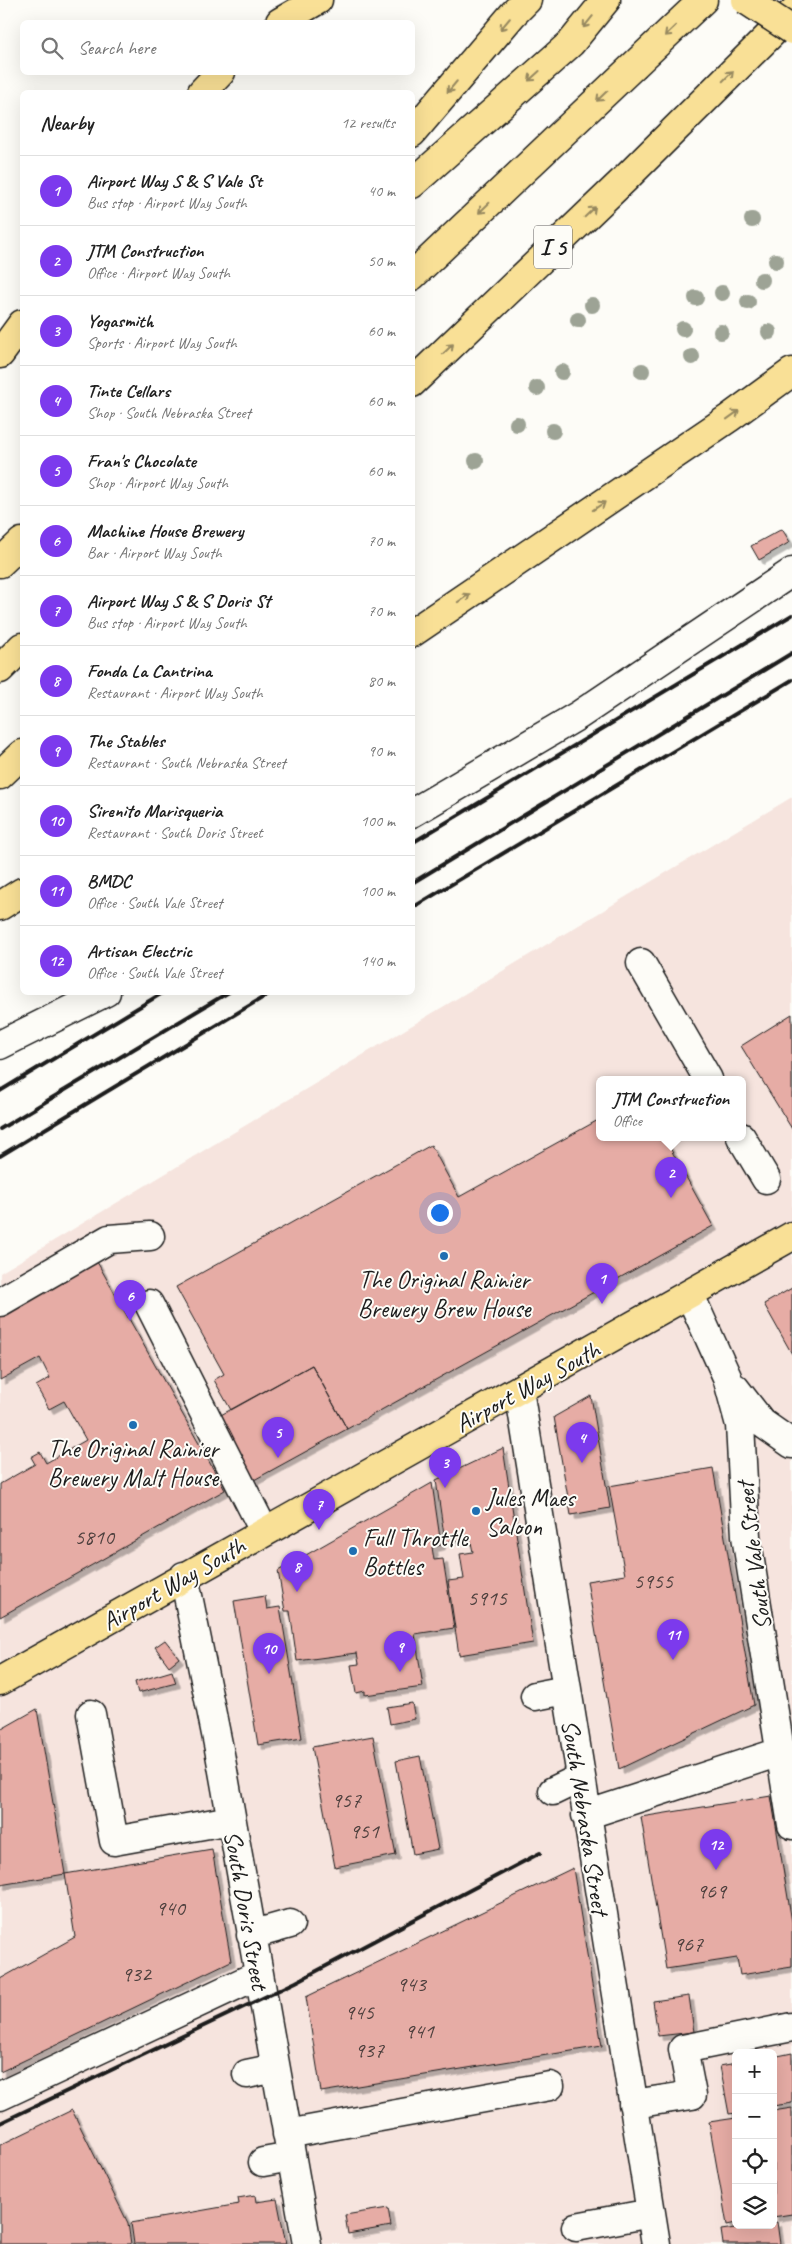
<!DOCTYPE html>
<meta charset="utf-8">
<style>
body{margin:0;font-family:Caveat,sans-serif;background:#f6f6f6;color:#222}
.controls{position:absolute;right:15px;bottom:15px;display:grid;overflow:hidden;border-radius:8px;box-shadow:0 5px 20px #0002}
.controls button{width:45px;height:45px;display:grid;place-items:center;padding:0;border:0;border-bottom:1px solid #e0e0e0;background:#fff;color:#222;font:25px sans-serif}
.you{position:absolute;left:439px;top:1212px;width:18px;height:18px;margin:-12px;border:4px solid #fff;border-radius:50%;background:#1a73e8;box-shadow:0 0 0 8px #1a73e833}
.badge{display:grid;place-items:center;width:32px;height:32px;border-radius:50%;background:#7c3aed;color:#fff;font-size:16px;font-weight:700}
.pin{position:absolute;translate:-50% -41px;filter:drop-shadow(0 1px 2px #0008)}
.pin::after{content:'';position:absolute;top:26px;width:18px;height:15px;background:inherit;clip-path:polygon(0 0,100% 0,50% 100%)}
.popup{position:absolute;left:596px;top:1076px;width:150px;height:65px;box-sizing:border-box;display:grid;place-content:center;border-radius:8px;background:#fff;filter:drop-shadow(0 1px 4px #0005);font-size:16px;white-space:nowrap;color:#767676}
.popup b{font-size:19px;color:#222}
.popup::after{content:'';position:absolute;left:50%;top:100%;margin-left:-10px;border:10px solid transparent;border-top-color:#fff}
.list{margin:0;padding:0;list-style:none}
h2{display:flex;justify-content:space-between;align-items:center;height:65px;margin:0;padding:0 20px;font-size:21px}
h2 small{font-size:16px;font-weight:400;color:#767676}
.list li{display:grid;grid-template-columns:32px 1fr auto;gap:15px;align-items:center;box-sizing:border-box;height:70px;padding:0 20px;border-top:1px solid #e0e0e0}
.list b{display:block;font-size:19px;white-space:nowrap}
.list p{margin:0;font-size:16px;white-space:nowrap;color:#767676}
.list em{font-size:16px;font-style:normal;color:#767676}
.icon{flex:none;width:28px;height:28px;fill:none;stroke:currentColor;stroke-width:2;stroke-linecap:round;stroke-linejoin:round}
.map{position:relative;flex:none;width:792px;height:2244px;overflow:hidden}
.search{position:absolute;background:#fff;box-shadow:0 5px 20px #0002;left:20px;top:20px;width:395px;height:55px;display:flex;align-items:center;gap:12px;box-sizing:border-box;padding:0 18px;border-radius:8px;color:#767676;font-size:19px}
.panel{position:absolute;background:#fff;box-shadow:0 5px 20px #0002;left:20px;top:90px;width:395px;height:905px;border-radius:8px}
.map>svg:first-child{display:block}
.built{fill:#f6e4de;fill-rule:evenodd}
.building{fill:#e6aca5;stroke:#1c1c1c;filter:url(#shadow)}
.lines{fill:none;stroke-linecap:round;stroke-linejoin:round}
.minor-casing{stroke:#1c1c1c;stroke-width:31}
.major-casing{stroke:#1c1c1c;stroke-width:31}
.highway-casing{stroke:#1c1c1c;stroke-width:31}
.minor{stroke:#fdfcf7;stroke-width:28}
.major{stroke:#f9e096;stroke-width:28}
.highway{stroke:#f9e096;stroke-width:28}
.rail{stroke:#1c1c1c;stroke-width:4}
.highway-bridge-casing{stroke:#1c1c1c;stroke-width:31;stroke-linecap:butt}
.highway-bridge{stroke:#f9e096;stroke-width:28}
.tree{fill:#9da395}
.oneway{stroke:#96885f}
.poi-dot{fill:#1f6fb2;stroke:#fdfcf7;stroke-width:2}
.labels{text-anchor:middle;stroke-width:4;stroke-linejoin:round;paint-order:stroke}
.number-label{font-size:22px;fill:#4e403e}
.shield{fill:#fdfcf7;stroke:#605f5e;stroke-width:1}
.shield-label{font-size:24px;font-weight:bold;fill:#1c1c1c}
.poi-label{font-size:25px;fill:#1c1c1c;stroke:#fdfcf7}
.street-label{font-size:25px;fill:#1c1c1c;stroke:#fdfcf7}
</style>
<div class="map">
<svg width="792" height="2244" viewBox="0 0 792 2244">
<defs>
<filter id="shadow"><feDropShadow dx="4.5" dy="4.5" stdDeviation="0" flood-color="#0004"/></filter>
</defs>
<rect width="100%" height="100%" fill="#fdfcf7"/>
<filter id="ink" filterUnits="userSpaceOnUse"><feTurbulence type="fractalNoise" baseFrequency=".02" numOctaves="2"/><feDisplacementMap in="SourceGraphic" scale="10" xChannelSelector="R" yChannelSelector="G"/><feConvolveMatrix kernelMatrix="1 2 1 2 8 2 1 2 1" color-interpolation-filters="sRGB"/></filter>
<g filter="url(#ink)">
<!-- built -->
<path class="built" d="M792,797V2244H0V1273ZM600,1079H742V1137H600ZM736,2053H773V2225H736Z"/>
<!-- building -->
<path class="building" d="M782,529L790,542L759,560L751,546Z
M792,1014V1129L741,1046Z
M600,1119V1137H664L713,1226L347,1429L312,1365L231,1410L214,1380L224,1374L176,1287L431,1145L459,1197Z
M96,1260L225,1490L0,1617V1484L35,1464L31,1457L40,1452L46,1463L86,1440L64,1401L49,1409L36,1386L50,1378L40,1358L0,1380V1313Z
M792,1288V1354L764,1304Z
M312,1365L347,1429L254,1480L219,1416Z
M591,1396L610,1508L571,1515L554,1417Z
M503,1448L533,1643L459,1655L448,1581L464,1579L460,1554L473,1552L470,1538L445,1542L436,1480Z
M713,1468L754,1705L619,1769L587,1581L625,1575L609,1486Z
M432,1483L441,1545L432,1547L434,1560L443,1559L454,1628L415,1634L423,1687L365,1695V1691L356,1693L351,1665L359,1664L357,1653L297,1661L290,1611H285L278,1571Z
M265,1596L267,1609L280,1607L302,1738L258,1745L234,1601Z
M165,1640L179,1658L169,1666L155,1647Z
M172,1671L176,1683L138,1693L135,1682Z
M412,1703L415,1719L390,1724L387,1707Z
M37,1709L65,1874L0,1885V1730Z
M373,1736L396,1855L335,1867L312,1747Z
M420,1756L438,1849L413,1854L396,1761Z
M771,1796L792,1922V1967L740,1975L737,1958L666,1969L641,1817Z
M212,1849L231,1961L0,2072V1979L75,1937L65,1874Z
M573,1868L602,2046L321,2092L306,1997Z
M689,1996L694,2032L658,2036L653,2001Z
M792,2053V2103L773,2106V2057Z
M736,2063V2113L729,2114L720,2066Z
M792,2108V2214L773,2217V2111Z
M72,2110L128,2223L131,2244H0V2145Z
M736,2118V2223L727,2225L709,2122Z
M255,2195L256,2202L277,2199L286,2244H134L131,2223L239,2204L238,2198Z
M388,2208L391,2226L348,2234L345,2215Z
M777,2222L780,2244H723L721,2230L757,2225H773V2223Z"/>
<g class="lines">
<!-- minor casing -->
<g class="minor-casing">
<path id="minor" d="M412,813L579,715L792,572
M641,963L708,1079
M0,1045L106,992
M741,1137L766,1179
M690,1295L727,1377L740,1425L746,1536L792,1825
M0,1302L109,1239L150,1236
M149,1304L264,1531
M735,1388L762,1423L792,1444
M519,1390L656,2244
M184,1576L220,1754L307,2244
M535,1696L566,1690
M91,1714L114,1841L231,1820
M553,1791L580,1778
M586,1815L780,1752
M251,1935L290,1924
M247,2074L275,2068
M0,2096L258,1975
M633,2104L692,2095L683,2049L792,2027
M287,2134L550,2086
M263,2162L291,2157
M576,2227L651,2213"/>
</g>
<!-- major casing -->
<g class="major-casing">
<path id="major" d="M0,1681L792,1236"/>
</g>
<!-- highway casing -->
<g class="highway-casing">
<path id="highway" d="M280,22L318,0
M202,92L221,72
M412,133L513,14L527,0
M412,184L571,43L606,0
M412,276L703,0
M0,354L22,324
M412,383L625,179L792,13
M0,563L22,542
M412,633L729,418L792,372
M0,669L22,647
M0,775L22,754
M0,906L22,892"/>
</g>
<!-- minor -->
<use href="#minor" class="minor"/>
<!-- major -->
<use href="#major" class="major"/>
<!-- highway -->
<use href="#highway" class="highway"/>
<!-- rail -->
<path class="rail" d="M412,843L792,615
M412,883L792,653
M412,908L792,680
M0,1091L164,992
M0,1129L229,992
M0,1156L272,992
M0,2123L296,1982L540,1853"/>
<!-- highway-bridge casing -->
<g class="highway-bridge-casing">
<path id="highway-bridge" d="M746,0L792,30"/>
</g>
<!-- highway-bridge -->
<use href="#highway-bridge" class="highway-bridge"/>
</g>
<!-- trees -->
<g class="tree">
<circle cx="752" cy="220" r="8"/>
<circle cx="776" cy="261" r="8"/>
<circle cx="762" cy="280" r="8"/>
<circle cx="722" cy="293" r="8"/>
<circle cx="696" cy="298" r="8"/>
<circle cx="748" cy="302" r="8"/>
<circle cx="592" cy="305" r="8"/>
<circle cx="578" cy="320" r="8"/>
<circle cx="683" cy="329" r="8"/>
<circle cx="721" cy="332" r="8"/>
<circle cx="769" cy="332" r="8"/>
<circle cx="692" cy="357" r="8"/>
<circle cx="642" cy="371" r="8"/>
<circle cx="562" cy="372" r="8"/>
<circle cx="537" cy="388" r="8"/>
<circle cx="517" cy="424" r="8"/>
<circle cx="553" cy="431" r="8"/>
<circle cx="476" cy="461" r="8"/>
</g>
<!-- one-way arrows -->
<defs><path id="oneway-shaft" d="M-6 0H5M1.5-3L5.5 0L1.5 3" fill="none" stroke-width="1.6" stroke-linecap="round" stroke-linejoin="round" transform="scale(1.25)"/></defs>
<g class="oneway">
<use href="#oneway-shaft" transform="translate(588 22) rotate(129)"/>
<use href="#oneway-shaft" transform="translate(505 24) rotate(130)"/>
<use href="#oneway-shaft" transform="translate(670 31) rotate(136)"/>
<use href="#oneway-shaft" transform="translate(534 76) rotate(138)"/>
<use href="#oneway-shaft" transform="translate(728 76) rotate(-45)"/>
<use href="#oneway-shaft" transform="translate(452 87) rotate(130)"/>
<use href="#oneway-shaft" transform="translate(602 96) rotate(136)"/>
<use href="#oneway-shaft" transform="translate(484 208) rotate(136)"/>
<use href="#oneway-shaft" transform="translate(590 212) rotate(-44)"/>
<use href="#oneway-shaft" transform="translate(448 349) rotate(-44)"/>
<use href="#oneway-shaft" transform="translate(733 415) rotate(-36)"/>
<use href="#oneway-shaft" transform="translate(599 506) rotate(-34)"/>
<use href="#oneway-shaft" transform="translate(464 598) rotate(-34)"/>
</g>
</g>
<!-- markers -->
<g class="poi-dot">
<circle cx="444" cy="1256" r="5"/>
<circle cx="133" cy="1425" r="5"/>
<circle cx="476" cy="1511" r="5"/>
<circle cx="353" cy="1551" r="5"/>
</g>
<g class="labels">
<!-- number labels -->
<g class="number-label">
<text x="94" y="1544">5810</text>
<text x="653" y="1588">5955</text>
<text x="487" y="1605">5915</text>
<text x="346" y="1807">957</text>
<text x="364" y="1838">951</text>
<text x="711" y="1898">969</text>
<text x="170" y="1915">940</text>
<text x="688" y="1951">967</text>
<text x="136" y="1981">932</text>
<text x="411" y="1991">943</text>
<text x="359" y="2019">945</text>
<text x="419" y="2038">941</text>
<text x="369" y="2057">937</text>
</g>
<!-- shield labels -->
<rect class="shield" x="534" y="225.5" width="38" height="43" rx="4"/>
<g class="shield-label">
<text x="553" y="255">I 5</text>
</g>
<!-- poi labels -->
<g class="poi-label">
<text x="444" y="1288">The Original Rainier<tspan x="444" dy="29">Brewery Brew House</tspan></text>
<text x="133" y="1457">The Original Rainier<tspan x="133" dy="29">Brewery Malt House</tspan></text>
<text x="486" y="1506" text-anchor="start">Jules Maes<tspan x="486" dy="29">Saloon</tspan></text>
<text x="363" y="1546" text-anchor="start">Full Throttle<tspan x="363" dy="29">Bottles</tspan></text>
</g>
<!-- street labels -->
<g class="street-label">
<text transform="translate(527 1386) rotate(-29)" y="9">Airport Way South</text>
<text transform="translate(753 1556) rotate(-97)" y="9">South Vale Street</text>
<text transform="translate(173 1583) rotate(-30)" y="9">Airport Way South</text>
<text transform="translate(586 1817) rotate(81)" y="9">South Nebraska Street</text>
<text transform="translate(247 1910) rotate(80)" y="9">South Doris Street</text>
</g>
</g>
</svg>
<div class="controls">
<button>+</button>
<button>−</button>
<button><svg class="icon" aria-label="locate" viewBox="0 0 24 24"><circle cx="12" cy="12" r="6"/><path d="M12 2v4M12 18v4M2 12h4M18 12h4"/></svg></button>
<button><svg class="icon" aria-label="layers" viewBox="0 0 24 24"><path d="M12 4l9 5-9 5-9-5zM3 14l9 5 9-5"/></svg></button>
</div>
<div class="you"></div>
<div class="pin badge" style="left:602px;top:1304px">1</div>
<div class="pin badge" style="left:671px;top:1198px">2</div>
<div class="popup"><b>JTM Construction</b>Office</div>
<div class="pin badge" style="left:445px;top:1488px">3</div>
<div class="pin badge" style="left:582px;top:1463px">4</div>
<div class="pin badge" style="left:278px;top:1458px">5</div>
<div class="pin badge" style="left:130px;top:1321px">6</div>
<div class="pin badge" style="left:319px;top:1530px">7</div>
<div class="pin badge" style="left:297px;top:1592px">8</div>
<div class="pin badge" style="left:400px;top:1672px">9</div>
<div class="pin badge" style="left:269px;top:1674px">10</div>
<div class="pin badge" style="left:673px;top:1660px">11</div>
<div class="pin badge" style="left:716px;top:1870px">12</div>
<div class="search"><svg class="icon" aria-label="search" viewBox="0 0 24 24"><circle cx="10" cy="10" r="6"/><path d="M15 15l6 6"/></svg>Search here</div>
<section class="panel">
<h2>Nearby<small>12 results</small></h2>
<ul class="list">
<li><span class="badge">1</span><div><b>Airport Way S &amp; S Vale St</b><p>Bus stop · Airport Way South</p></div><em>40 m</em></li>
<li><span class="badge">2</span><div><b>JTM Construction</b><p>Office · Airport Way South</p></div><em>50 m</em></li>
<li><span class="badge">3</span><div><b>Yogasmith</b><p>Sports · Airport Way South</p></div><em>60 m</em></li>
<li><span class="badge">4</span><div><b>Tinte Cellars</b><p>Shop · South Nebraska Street</p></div><em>60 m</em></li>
<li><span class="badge">5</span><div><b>Fran's Chocolate</b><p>Shop · Airport Way South</p></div><em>60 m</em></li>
<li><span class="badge">6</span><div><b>Machine House Brewery</b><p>Bar · Airport Way South</p></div><em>70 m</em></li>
<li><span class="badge">7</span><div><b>Airport Way S &amp; S Doris St</b><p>Bus stop · Airport Way South</p></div><em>70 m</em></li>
<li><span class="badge">8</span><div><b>Fonda La Cantrina</b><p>Restaurant · Airport Way South</p></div><em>80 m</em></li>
<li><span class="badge">9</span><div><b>The Stables</b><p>Restaurant · South Nebraska Street</p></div><em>90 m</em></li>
<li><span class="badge">10</span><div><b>Sirenito Marisqueria</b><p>Restaurant · South Doris Street</p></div><em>100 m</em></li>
<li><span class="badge">11</span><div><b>BMDC</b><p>Office · South Vale Street</p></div><em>100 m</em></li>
<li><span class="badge">12</span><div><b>Artisan Electric</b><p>Office · South Vale Street</p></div><em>140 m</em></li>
</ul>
</section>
</div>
